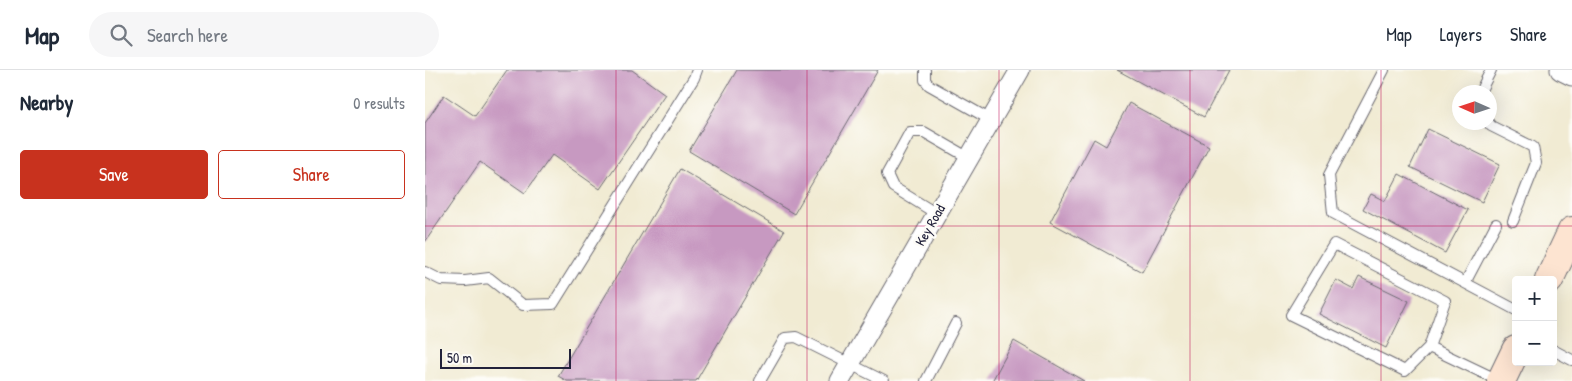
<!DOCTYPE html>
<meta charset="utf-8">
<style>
body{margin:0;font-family:"Patrick Hand",sans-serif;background:#f6f6f7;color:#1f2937}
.controls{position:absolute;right:15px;bottom:15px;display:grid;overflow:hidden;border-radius:5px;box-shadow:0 5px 20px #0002}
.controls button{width:45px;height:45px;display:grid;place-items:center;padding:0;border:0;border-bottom:1px solid #e0e1e3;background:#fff;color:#1f2937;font:25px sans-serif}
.compass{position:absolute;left:1027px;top:15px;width:45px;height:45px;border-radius:50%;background:#fff;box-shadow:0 5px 20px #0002;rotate:273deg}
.scale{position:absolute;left:15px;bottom:12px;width:131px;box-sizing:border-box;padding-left:5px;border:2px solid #22223b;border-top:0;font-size:14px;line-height:18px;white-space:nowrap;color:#22223b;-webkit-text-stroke:4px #fdfcf7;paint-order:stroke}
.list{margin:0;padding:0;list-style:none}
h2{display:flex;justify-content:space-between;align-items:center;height:65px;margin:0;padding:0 20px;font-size:21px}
h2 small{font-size:16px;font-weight:400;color:#747a83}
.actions{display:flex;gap:10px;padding:15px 20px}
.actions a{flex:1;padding:11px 0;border:1px solid #c8321e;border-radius:5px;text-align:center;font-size:18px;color:#c8321e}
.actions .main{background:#c8321e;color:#fff}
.icon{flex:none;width:28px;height:28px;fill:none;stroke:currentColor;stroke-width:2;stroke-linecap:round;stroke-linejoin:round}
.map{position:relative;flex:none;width:1147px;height:311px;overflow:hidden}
header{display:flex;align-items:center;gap:30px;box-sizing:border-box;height:70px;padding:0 25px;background:#fff;border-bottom:1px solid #e0e1e3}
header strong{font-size:24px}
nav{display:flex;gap:28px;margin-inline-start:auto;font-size:18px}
.search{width:350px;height:45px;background:#f6f6f7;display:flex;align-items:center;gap:12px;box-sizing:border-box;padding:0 18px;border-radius:28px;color:#747a83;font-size:19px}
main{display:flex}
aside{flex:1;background:#fff}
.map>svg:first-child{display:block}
.building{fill:#c799c1}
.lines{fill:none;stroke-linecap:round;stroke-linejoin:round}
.lane-casing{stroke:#6a6870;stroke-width:12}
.street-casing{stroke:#6a6870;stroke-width:21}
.secondary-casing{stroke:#6a6870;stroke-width:30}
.lane{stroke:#fff;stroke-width:10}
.street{stroke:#fff;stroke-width:19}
.secondary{stroke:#fde4d1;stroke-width:28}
.grid{fill:none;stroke:#c2185b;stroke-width:1;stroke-opacity:0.55}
.labels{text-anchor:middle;stroke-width:5;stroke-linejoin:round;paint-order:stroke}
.street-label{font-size:14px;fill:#22223b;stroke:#fdfcf7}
</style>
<header>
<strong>Map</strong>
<div class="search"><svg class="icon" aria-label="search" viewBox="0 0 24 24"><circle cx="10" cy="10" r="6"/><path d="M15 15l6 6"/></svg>Search here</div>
<nav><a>Map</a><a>Layers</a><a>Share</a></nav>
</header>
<main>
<aside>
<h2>Nearby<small>0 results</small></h2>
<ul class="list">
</ul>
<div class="actions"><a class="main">Save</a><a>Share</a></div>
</aside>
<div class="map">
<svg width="1147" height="311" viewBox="0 0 1147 311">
<rect width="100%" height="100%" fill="#fdfcf7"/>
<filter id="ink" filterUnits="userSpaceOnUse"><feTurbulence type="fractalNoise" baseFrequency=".02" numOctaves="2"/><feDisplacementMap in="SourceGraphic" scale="10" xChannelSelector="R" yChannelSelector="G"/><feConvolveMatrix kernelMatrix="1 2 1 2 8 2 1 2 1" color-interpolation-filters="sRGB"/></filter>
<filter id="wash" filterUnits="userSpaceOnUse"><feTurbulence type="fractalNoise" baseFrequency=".0096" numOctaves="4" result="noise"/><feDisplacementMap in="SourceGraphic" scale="20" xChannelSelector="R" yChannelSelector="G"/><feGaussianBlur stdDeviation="1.12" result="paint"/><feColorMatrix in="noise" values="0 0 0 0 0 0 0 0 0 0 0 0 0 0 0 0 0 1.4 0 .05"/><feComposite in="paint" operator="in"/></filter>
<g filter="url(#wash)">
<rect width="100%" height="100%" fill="#f1ebd3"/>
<g id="blocks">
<!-- building -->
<path class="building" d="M82,0H207L240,24L175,119L127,85L100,123L55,92L0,172V53L19,25L50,46Z
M312,0H453L369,144L264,81Z
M692,0H804L779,47Z
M704,33L784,76L717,202L625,152L669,69L681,76Z
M1003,59L1075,94L1057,132L985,97Z
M255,99L359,161L271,311H142L133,306Z
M974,104L1043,140L1020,183L938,139L946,124L960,131Z
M934,207L984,231L961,278L894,244L911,210L928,219Z
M589,271L659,311H567Z"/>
</g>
</g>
<g filter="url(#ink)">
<use href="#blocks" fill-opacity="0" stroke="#6a6870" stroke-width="1"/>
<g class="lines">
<!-- lane casing -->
<g class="lane-casing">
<path id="lane" d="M500,0V10L504,15L566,50
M959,0L904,105L908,143L1091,240
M1055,22L1066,0
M1063,52L1066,56L1108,77L1111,93L1088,151
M512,144L468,117L462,104L485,62H499L544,88
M909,174L1020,231L1004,277L980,301L866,245Z
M0,202L16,210L40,211L64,208L98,235L128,234L269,8L272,0
M1040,213L1071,154
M1004,277L1075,311
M1128,280L1147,290
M335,311L360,268L371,267L459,311
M501,311L531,253"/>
</g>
<!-- street casing -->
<g class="street-casing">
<path id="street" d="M1135,0L1147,6
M415,311L595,0"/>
</g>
<!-- secondary casing -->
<g class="secondary-casing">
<path id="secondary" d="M1124,210L1147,161
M1076,311L1091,280"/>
</g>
<!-- lane -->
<use href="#lane" class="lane"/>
<!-- street -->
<use href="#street" class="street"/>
<!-- secondary -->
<use href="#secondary" class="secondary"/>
</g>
</g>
<!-- grid -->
<path class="grid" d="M191,0V311M382,0V311M574,0V311M765,0V311M956,0V311M0,156H1147"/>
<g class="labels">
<!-- street labels -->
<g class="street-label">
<text transform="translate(505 155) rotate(-60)" y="5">Key Road</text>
</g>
</g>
</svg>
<div class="controls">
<button>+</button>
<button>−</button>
</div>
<svg class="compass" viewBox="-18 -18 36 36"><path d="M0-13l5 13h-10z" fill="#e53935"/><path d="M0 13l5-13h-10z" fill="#747a83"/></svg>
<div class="scale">50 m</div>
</div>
</main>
